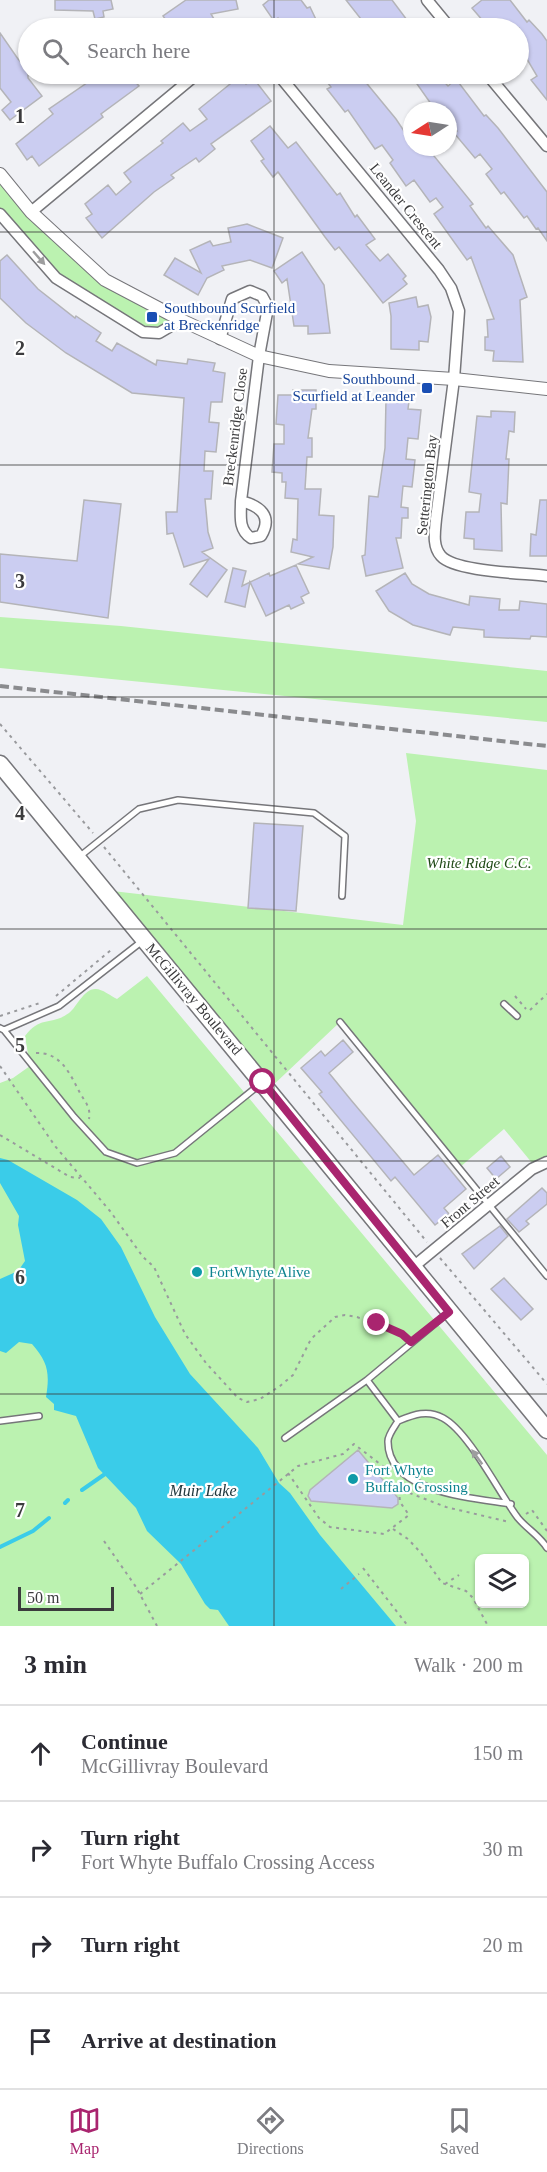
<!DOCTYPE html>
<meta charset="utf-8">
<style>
body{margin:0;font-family:"Times New Roman",serif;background:#f7f7f7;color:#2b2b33}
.controls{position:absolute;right:18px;bottom:18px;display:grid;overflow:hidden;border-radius:9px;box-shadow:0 2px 4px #0004}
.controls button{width:54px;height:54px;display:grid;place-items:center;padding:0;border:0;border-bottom:2px solid #e1e1e2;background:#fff;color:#2b2b33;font:30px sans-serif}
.compass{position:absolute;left:403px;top:102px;width:54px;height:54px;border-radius:50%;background:#fff;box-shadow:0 2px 4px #0004;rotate:258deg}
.scale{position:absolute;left:18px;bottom:15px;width:96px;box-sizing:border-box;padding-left:6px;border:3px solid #3b3b3d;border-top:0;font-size:16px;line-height:21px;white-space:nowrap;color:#3b3b3d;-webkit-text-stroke:4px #fff;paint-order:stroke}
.stop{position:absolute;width:18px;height:18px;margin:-14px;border:4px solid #a9256f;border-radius:50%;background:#fff}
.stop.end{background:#a9256f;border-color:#fff;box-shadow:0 2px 6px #0008}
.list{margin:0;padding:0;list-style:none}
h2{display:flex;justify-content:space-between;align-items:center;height:78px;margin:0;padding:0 24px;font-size:26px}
h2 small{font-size:20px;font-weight:400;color:#7c7c81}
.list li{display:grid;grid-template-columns:39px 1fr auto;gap:18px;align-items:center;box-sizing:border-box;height:96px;padding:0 24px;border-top:2px solid #e1e1e2}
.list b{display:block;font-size:22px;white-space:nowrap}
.list p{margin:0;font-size:20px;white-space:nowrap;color:#7c7c81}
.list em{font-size:20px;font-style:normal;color:#7c7c81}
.icon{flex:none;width:33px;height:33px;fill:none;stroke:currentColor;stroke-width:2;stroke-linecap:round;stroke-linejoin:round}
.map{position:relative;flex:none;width:547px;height:1626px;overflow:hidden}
.search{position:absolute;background:#fff;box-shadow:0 2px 4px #0004;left:18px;right:18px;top:18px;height:66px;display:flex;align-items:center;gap:15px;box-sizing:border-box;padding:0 21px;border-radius:33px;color:#7c7c81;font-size:22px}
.sheet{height:462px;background:#fff}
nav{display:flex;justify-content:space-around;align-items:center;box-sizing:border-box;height:84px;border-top:2px solid #e1e1e2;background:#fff;font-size:16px;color:#7c7c81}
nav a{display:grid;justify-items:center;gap:3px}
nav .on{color:#a9256f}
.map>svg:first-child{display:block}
.green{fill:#bbf2b0;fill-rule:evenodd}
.water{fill:#3acce9}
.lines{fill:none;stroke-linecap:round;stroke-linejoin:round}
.stream{stroke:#3acce9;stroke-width:4}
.building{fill:#cbcdf1;stroke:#b4b4b8;stroke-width:1.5}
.service-casing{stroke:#76767a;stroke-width:8}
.minor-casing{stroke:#76767a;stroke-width:13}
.tertiary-casing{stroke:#76767a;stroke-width:14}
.primary-casing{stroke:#76767a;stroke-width:19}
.path{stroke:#999a9d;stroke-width:2;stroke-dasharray:3 4.5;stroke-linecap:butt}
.service{stroke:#fff;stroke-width:5}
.minor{stroke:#fff;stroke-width:10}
.tertiary{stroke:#fff;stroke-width:12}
.primary{stroke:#fff;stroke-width:16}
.rail{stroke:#8a8b8e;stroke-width:4;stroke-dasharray:9 4.5;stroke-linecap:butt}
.oneway{fill:#9d9d9e}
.route{stroke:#a9256f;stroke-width:8}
.grid{fill:none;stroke:#3b3b3d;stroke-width:1.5;stroke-opacity:0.55}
.transit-dot{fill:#1a4fb4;stroke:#fff;stroke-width:2}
.culture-dot{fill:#0f9aa8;stroke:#fff;stroke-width:2}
.labels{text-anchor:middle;stroke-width:4.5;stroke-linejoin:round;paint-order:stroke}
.street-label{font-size:15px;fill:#3b3b3d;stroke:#fff}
.transit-label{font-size:15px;fill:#164399;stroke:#fff;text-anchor:start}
.park-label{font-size:15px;font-style:italic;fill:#1e4815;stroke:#fff}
.culture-label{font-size:15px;fill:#0d838f;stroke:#fff;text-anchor:start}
.water-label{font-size:16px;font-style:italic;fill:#21383e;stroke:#fff}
.grid-label{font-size:20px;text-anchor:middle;font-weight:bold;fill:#3b3b3d;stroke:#fff;stroke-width:4.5;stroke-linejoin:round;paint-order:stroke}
</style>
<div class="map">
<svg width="547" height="1626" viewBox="0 0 547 1626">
<rect width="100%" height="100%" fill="#f0f1f5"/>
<!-- green -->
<path class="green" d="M0,174L105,280L181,320L159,333L143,332L56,278L0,214Z
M0,617L121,626L547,671V722L0,668Z
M406,753L547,770V1161L537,1169L504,1129L459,1168L340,1022L269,1089L104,890L403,925L416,821Z
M147,976L547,1455V1626H0V1083L13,1078L30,1066L25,1036C41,1015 51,1026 69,1013C77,1007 84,988 96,989C102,989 111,996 117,999ZM480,1558H524V1604H480Z"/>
<!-- water -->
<path class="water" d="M0,1158L8,1160L77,1200L101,1219L121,1247L155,1317L190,1374L258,1448L279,1483L290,1493L320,1535L396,1626H229L218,1610L210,1609L205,1604L181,1564L147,1531L136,1508L98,1468L76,1416L54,1410V1404L46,1397C50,1373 48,1362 32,1344L19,1342L6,1353L0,1351V1279L18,1271L25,1261L18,1225L19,1216L0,1183Z"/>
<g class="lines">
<!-- stream -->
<path class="stream" d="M82,1490L105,1474
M65,1503L68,1500
M0,1547L33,1531L49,1518"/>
</g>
<!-- building -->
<path class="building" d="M55,0H111L113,9L103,11L104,17L95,19L93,11L55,10Z
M186,0H236L238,9L211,14L214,19L201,28H154L166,20L163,16Z
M269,0H301L307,8L310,7L320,28H283L278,18L274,21L263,5Z
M346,0H392L413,28H368Z
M482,0H510L527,22L529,20L542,34L547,41V100L531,80L537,76L527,59L519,64V28H489L472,8Z
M0,33L18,59L28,69V78L42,96L10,120L2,110L11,102L0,88Z
M100,74H128L139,86L101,114L103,117L39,166L32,156L27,160L16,144L53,114L49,109Z
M321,74H359L396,119L412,143V147H421L426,154L430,151L473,204L470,206L486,228L488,226L513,255L527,297L520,300L523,362L493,361L494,351L485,350V337H488L487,320L494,319L471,257L467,260L434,214L443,207L436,198L430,202L414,180L406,186L390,163L393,160L382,145L375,149L348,110L345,112L327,89L331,87Z
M410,74H437L448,86L456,79L484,116L486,115L498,128L547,192V241L538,228L536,229L527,216L524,218L504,192L501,194L486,174L492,169L480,154L475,158L454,133L457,131L448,119V111H436Z
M240,76L246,84L254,79L271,101L211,144L215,149L199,162L196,158L171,175L174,178L154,192L102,238L86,218L92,214L85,204L108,185L116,195L131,182L124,173L163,143L161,141L183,123L190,131L207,119L199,109Z
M270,126L288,148L296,142L337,195L340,193L355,217L357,215L375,239L366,245L380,261L388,254L406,276L403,279L407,284L383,303L339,247L335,250L325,237L278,172L273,177L261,161L264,159L251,141Z
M247,224L283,238L272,268L250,260L222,266L224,270L207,278L198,295L164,275L175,258L201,273L190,250L210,241L213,246L231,242L228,228Z
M302,252L324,285L330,333L308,334V326H294L287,279L282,283L274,271Z
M7,255L38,289L75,318L76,316L101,333L96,341L112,351L117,343L156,365L157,360L187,364L188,359L215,363L213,371L225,373L222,402H211L209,422L219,423L216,452L205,451L204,471H213L211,499H205L208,532L213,548L202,552L227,570L207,597L190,584L209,559L184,567L173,533L167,534L166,512H177L184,398L132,393L66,353L26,323L0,298V261Z
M416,297L418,307L428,305L431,317L428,342L419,341V350L391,349V316L389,303Z
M293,390H316V409H312L308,438H312V457H307L305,489H321L319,515L334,516L333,547L329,569L298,564L313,557L291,552L293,539L297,540L298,499L285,498L286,482H282V473L272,472L274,444H284V425L276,424L278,395H293Z
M386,399L409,401L408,409L421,410L418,439L408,438L406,459L415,460L412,487L403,486L401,507L408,508V518H402L401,538H396L403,568L366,576L362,556L365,555L369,496L378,497L385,448Z
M491,411L515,412L514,432L509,431L506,459H509L507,504L501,503L502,551L474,549V539L464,538L466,512H479L481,494L469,492L477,416L491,417Z
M84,500L121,504L108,618L0,602V554L77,561Z
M540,500H547V556H530L531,534L536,535Z
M296,565L309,593L301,597L304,603L291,609L289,605L266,616L250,582L245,607L225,602L233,568L246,571L242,586L269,573L270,576Z
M405,573L412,584L429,594L469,605L470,596L500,599L499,610H519L520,601L547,604V637L531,636L530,639L484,637V630L453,627L450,635L413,625L389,611L376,591Z
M254,823L303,826L296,911L248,908Z
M343,1040L353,1052L329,1073L351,1100L414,1175L438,1155L466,1189L444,1208L449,1214L435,1225L395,1177L391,1181L319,1094L322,1092L301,1068L321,1051L325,1056Z
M501,1156L510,1167L496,1179L487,1168Z
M542,1188L547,1193V1204L526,1221L529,1224L519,1232L507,1219Z
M500,1226L508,1236L474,1269L462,1254Z
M504,1278L533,1309L521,1320L491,1289Z
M358,1450L398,1498V1504L392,1508L311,1501L308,1496L310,1490Z"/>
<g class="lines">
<!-- service casing -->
<g class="service-casing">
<path id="service" d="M79,857L139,809L178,800L314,813L345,836L342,896
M504,1004L517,1016
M340,1022L547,1276
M0,1028L4,1030L59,1006L141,942
M4,1030L74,1117L106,1152L137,1163L175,1153L259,1085
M0,1421L39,1416
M398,1421L367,1380L449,1312
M285,1438L367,1380
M511,1504C474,1498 387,1493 388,1441C388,1435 395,1426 398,1421C413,1415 427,1409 443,1418C469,1432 499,1493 518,1518C527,1529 539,1535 547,1548"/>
</g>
<!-- minor casing -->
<g class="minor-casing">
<path id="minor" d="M427,0L450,28
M278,74L439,270L451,288L459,311L454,379L436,519C435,531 432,546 441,556C455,572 524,573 547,576
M487,74L547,146
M31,212L197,74
M0,214L56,278L143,332L159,333L181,320
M220,339L232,299L250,291L262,296L268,307L259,356L241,501C260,506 273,516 261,536L251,538C238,529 241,516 241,501
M413,1267L532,1169L547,1162"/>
</g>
<!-- tertiary casing -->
<g class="tertiary-casing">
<path id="tertiary" d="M0,174L31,212L105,280L181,320L259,356L329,371L454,379L547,389"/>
</g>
<!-- primary casing -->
<g class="primary-casing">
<path id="primary" d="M0,764L547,1430"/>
</g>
<!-- path -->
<path class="path" d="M0,724L93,833
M104,847L427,1242
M56,996L111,950
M515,996L526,1009
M530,1010L547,994
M0,1016L40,1003
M36,1053C61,1052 70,1074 80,1093C85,1102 91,1107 89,1119
M0,1066L55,1146L110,1211L143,1257L154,1267L185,1334L206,1363L238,1398L247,1402L260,1399L280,1386L293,1375L311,1339L335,1317L345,1315L357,1317L405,1336
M0,1135L70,1177L80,1178
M440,1258L547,1384
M288,1473L319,1518L330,1527L384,1534L409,1515L400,1502L399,1489L446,1507L509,1522
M526,1514L532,1510L547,1531
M393,1529L408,1539L421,1553L442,1583L466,1591L473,1598L488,1626
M104,1541L136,1587L157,1626
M363,1568L408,1626
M445,1584L459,1575
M341,1589L359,1574
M140,1594L298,1466L343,1454L354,1444L384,1467"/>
<!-- service -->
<use href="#service" class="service"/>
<!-- minor -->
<use href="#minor" class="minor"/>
<!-- tertiary -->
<use href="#tertiary" class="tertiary"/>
<!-- primary -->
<use href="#primary" class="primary"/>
<!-- rail -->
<path class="rail" d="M0,686L547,746"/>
</g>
<!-- one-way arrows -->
<defs><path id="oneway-solid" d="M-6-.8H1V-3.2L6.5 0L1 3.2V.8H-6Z" transform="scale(1.5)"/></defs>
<g class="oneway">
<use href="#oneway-solid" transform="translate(39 258) rotate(49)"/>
<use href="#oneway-solid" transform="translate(477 1457) rotate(-126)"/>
</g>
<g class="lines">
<!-- route -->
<path class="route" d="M263,1082L449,1312L411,1342L402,1334L377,1323"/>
</g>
<!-- grid -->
<path class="grid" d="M274,0V28M274,74V1626M0,232H547M0,465H547M0,697H547M0,929H547M0,1161H547M0,1394H547"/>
<!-- markers -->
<g class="transit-dot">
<rect x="146" y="311" width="12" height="12" rx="3"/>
<rect x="421" y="382" width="12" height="12" rx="3"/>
</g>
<g class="culture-dot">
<circle cx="197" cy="1272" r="6"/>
<circle cx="353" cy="1479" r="6"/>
</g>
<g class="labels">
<!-- street labels -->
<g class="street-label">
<text transform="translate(406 206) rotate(51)" y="5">Leander Crescent</text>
<text transform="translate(235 427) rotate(-83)" y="5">Breckenridge Close</text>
<text transform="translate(427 485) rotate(-84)" y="5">Setterington Bay</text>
<text transform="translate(194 999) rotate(50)" y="5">McGillivray Boulevard</text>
<text transform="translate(470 1202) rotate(-40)" y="5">Front Street</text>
</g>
<!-- transit labels -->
<g class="transit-label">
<text x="164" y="313">Southbound Scurfield<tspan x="164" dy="17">at Breckenridge</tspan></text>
<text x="415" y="384" text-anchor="end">Southbound<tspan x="415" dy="17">Scurfield at Leander</tspan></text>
</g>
<!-- park labels -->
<g class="park-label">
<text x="479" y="868">White Ridge C.C.</text>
</g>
<!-- culture labels -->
<g class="culture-label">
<text x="209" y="1277">FortWhyte Alive</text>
<text x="365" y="1475">Fort Whyte<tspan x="365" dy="17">Buffalo Crossing</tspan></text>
</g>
<!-- water labels -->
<g class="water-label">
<text x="203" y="1496">Muir Lake</text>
</g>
</g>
<g class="grid-label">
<text x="20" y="123">1</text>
<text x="20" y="355">2</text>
<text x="20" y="588">3</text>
<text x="20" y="820">4</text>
<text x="20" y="1052">5</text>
<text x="20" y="1284">6</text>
<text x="20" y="1517">7</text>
</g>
</svg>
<div class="controls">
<button><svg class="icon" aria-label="layers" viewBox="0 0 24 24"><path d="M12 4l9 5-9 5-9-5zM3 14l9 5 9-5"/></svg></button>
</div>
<svg class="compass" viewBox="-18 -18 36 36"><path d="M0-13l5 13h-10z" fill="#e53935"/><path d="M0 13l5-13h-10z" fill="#7c7c81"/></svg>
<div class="scale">50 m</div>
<div class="stop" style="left:263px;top:1082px"></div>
<div class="stop end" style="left:377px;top:1323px"></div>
<div class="search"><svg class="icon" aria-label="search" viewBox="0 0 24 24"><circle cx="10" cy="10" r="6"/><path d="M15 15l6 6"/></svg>Search here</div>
</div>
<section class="sheet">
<h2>3 min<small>Walk · 200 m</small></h2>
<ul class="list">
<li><svg class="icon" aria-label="ahead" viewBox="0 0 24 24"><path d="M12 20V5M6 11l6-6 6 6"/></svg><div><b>Continue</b><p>McGillivray Boulevard</p></div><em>150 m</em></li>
<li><svg class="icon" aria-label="right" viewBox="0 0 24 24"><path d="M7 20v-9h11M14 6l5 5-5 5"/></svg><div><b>Turn right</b><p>Fort Whyte Buffalo Crossing Access</p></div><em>30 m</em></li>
<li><svg class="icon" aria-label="right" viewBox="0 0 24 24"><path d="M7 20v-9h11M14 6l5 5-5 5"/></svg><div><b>Turn right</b></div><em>20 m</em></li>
<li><svg class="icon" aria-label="arrive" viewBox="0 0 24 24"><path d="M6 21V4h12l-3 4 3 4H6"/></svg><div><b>Arrive at destination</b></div></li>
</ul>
</section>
<nav>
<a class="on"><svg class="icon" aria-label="map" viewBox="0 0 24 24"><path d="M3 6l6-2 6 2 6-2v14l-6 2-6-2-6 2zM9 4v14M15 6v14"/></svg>Map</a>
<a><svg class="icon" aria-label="directions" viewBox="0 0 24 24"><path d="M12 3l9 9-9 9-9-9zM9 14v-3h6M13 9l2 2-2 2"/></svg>Directions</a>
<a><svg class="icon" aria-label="saved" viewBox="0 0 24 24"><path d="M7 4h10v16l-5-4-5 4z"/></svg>Saved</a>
</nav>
